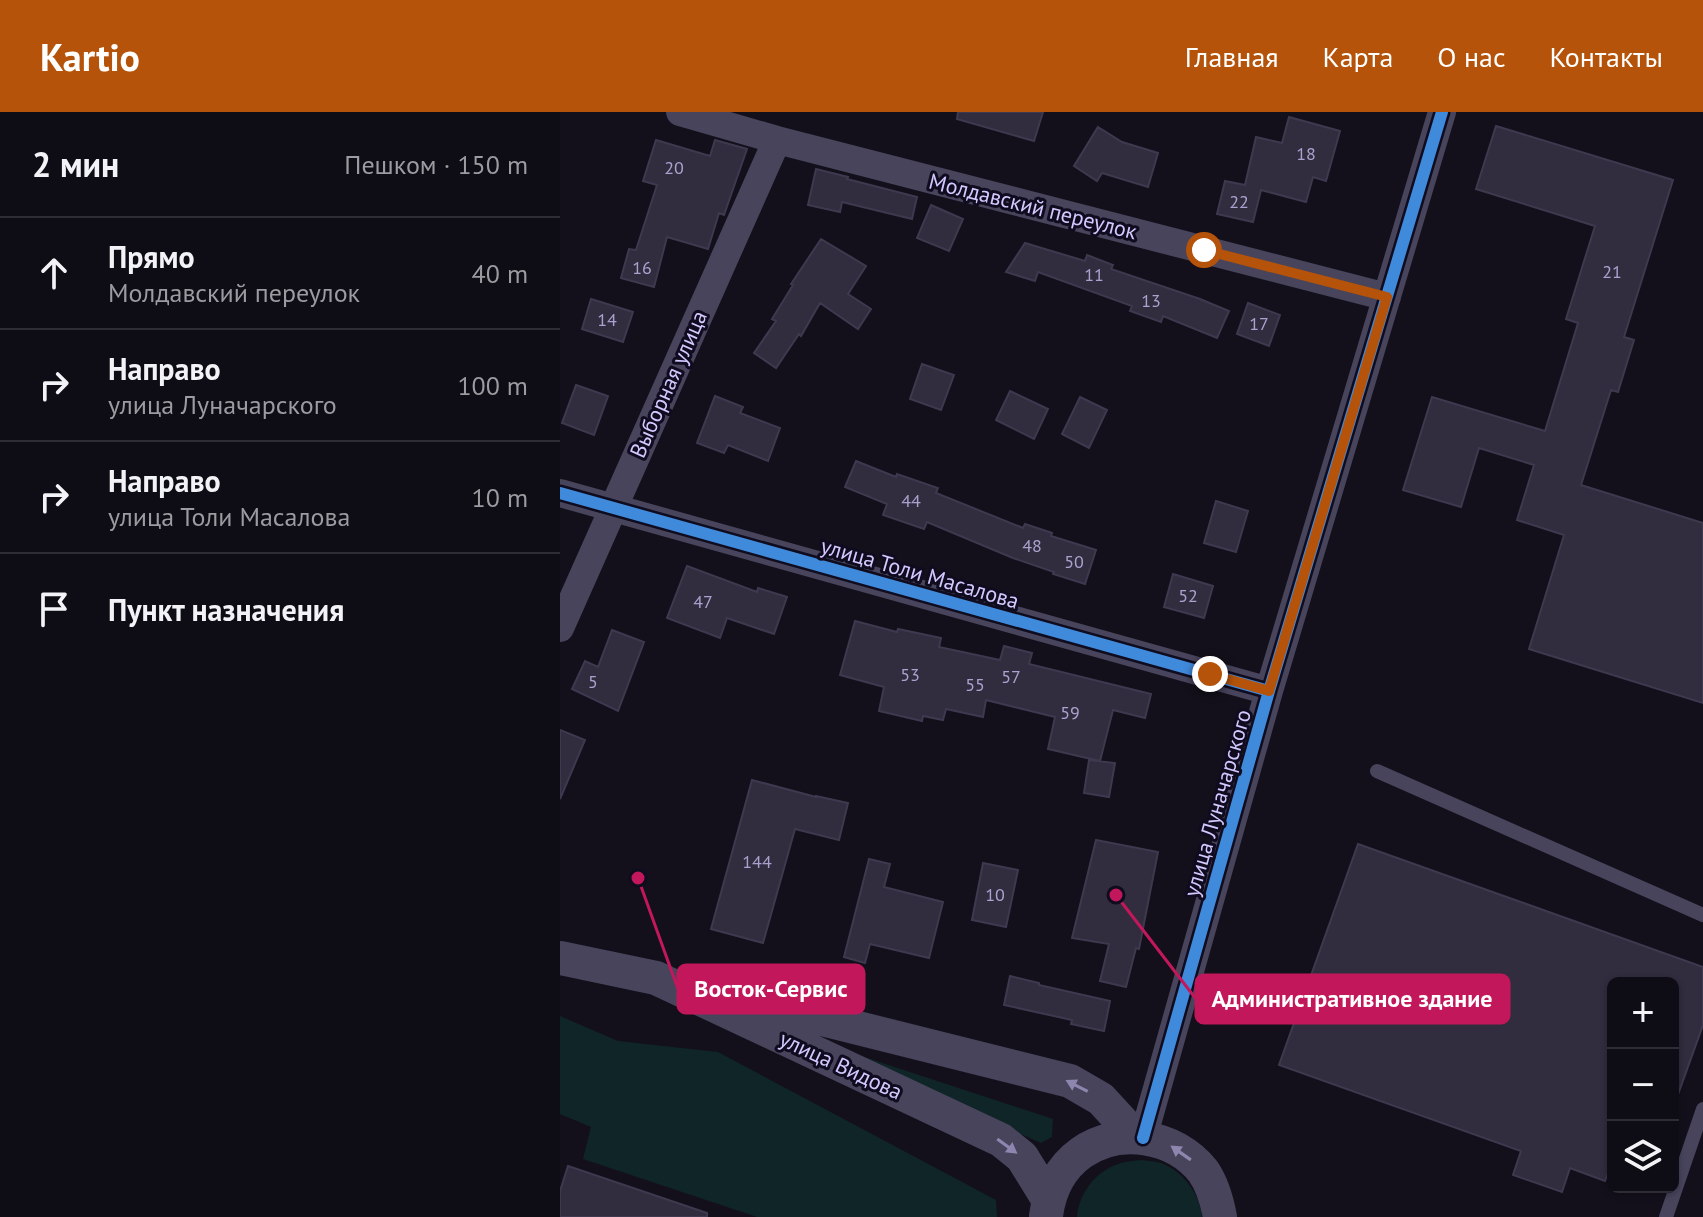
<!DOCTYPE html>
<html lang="ru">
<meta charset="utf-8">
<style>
body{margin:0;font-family:"PT Sans",sans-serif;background:#1c1a22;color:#f1f3f6}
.controls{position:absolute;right:24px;bottom:24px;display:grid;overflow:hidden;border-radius:12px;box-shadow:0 2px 6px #0004}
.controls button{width:72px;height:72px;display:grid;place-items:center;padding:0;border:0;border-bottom:2px solid #2e2c34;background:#0e0c14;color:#f1f3f6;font:40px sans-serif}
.stop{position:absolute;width:24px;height:24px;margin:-18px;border:6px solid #b45309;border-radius:50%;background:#fff}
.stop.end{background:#b45309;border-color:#fff;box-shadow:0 2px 8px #0008}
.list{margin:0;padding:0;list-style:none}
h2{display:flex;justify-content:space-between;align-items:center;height:104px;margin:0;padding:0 32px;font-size:34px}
h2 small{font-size:26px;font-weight:400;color:#9b9ba0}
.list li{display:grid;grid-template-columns:52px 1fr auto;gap:24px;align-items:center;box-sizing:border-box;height:112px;padding:0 32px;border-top:2px solid #2e2c34}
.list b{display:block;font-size:30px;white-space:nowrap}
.list p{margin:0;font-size:26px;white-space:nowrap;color:#9b9ba0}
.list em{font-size:26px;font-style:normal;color:#9b9ba0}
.icon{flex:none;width:44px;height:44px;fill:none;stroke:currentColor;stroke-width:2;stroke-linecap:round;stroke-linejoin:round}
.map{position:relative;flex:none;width:1143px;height:1105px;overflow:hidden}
header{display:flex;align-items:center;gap:48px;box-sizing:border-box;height:112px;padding:0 40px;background:#b45309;color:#fff}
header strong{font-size:38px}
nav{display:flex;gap:44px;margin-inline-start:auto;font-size:28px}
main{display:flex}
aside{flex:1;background:#0e0c14}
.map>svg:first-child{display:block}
.green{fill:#0f2527}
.building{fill:#312c3e;stroke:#3f3950;stroke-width:2}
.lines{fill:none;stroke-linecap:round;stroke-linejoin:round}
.service{stroke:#47445c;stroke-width:14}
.minor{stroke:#47445c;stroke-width:28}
.tertiary{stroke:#47445c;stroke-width:34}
.cycleway-casing{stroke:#100c1f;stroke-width:17}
.cycleway{stroke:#408adc;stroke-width:12}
.oneway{fill:#8e86ae}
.route{stroke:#b45309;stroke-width:10}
.labels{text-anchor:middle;stroke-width:6;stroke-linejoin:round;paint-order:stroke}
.number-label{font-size:18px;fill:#aba2cf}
.street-label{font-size:22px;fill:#d4c9ff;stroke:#100c1f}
.leader{fill:none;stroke:#c2185b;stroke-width:3}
.callout-dot{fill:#c2185b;stroke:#100c1f;stroke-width:3}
.callout{fill:#c2185b;stroke:#c2185b;stroke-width:3}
.callout-label{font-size:24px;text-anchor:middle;font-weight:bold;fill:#fff}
</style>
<header>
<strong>Kartio</strong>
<nav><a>Главная</a><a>Карта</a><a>О нас</a><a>Контакты</a></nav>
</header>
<main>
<aside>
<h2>2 мин<small>Пешком · 150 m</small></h2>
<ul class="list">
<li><svg class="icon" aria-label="ahead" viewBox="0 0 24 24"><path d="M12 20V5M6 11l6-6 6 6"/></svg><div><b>Прямо</b><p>Молдавский переулок</p></div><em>40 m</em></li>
<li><svg class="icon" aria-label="right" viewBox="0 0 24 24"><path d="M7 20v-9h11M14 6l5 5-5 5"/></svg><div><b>Направо</b><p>улица Луначарского</p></div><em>100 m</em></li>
<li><svg class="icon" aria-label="right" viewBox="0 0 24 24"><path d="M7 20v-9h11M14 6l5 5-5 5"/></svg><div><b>Направо</b><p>улица Толи Масалова</p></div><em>10 m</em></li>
<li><svg class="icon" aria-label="arrive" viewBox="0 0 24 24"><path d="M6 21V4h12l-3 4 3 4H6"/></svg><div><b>Пункт назначения</b></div></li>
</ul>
</aside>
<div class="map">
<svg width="1143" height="1105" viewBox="0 0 1143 1105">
<rect width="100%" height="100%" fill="#13101b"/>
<!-- green -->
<path class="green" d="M0,904L58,929L158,940L436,1088L437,1105H197L23,1047L31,1015L0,1002Z
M231,921L493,1007L492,1025L481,1031Z
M581,1048C587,1049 595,1049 601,1051C623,1059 640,1082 642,1105H517C519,1080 537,1058 561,1051C567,1049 575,1049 581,1048Z"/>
<!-- building -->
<path class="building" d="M398,0H483L474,29L397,7Z
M729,5L780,19L766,69L753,65L746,90L701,78L693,110L657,102L665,69L685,73L696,25L722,31Z
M936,14L1113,68L1064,225L1074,228L1058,280L1051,278L1021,373L1143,411V591L969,537L1004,423L957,408L974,353L919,336L901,395L843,378L872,285L985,319L1018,211L1006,207L1035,114L916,77Z
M538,15L562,30L598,41L588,75L542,61L537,69L514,54Z
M96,28L150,44L155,28L187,37L164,103L159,101L148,137L107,125L94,175L61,166L69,137L76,138L97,73L83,69Z
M256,57L288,65L287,67L357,85L352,107L282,90L280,100L248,93Z
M371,93L403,107L389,139L357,126Z
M261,127L306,154L288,182L311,197L298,217L260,191L241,224L239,222L216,256L194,241L216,209L212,207L233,173L231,172Z
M465,131L525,149L527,143L553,153L551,157L640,187L669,199L657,226L603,204L601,210L570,199L572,194L478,160L475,169L446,160Z
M31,187L73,200L63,230L22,217Z
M688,191L720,203L709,234L677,222Z
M362,252L394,263L381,298L350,287Z
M16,273L48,284L34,323L2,311Z
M450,279L488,297L474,327L436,308Z
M155,284L183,295L180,301L220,316L208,349L168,333L164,341L137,331Z
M520,285L547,298L529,336L502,322Z
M296,349L336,365L337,362L378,376L376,381L463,416L465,412L492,421L491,424L536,438L525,472L493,462L494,460L453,446L367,410L364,417L323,403L327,392L285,375Z
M656,389L688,399L676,440L644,431Z
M127,454L197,480L198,476L227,485L214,522L167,506L160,526L107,506Z
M613,462L653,474L644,506L604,495Z
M295,509L337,520L338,517L381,526L379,535L440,548L444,534L472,541L469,552L591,582L585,606L553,598L540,649L488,637L495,605L426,588L423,605L386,597L383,608L363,604L362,609L319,599L324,575L280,563Z
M52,518L84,530L58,599L12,577L25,549L38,555Z
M0,618L25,628L0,687Z
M529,648L555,651L549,685L524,681Z
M192,668L256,685V684L288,691L279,728L235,717L203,831L151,817Z
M536,728L598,740L579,837L576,836L566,875L540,869L549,832L512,826Z
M798,732L1143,855V913L1116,988H1113V871H1053V1047L1045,1069L1010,1056L1002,1080L953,1063L961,1039L719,953Z
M309,747L330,752L324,775L383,790L369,846L310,832L305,851L284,845Z
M423,751L458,758L446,815L412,808Z
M450,864L479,871V873L550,889L544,919L511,912L512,908L444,893Z
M8,1054L147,1101V1105H0V1079Z"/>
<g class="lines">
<!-- service -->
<path class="service" d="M817,659L1143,803
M1106,1105L1143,997"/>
<!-- minor -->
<path class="minor" d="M120,0L217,28L827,185
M0,381L709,579
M0,516L217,28
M583,1026L709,579L882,0"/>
<!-- tertiary -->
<path class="tertiary" d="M0,846L96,866L441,1028L462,1045L488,1087
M170,884L510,969L541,987L575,1024
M486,1104C489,1080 500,1056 521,1041C559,1014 614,1023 643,1059C653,1073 657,1089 660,1105"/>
<!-- cycleway casing -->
<g class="cycleway-casing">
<path id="cycleway" d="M0,381L709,579
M583,1026L709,579L882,0"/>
</g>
<!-- cycleway -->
<use href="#cycleway" class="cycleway"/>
</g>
<!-- one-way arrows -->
<defs><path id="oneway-solid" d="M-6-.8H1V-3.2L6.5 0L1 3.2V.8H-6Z" transform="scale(2)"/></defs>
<g class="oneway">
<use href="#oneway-solid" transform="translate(517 974) rotate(-153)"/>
<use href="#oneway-solid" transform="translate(447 1034) rotate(36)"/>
<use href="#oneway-solid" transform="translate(621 1041) rotate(-145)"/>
</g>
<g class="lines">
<!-- route -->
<path class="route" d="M644,138L827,185L709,579L650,562"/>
</g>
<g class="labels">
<!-- number labels -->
<g class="number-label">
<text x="746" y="48">18</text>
<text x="114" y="62">20</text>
<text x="679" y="96">22</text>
<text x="82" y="162">16</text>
<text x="1052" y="166">21</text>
<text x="534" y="169">11</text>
<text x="591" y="195">13</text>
<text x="47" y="214">14</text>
<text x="699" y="218">17</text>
<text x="351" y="395">44</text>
<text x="472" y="440">48</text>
<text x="514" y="456">50</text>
<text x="628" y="490">52</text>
<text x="143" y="496">47</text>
<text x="350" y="569">53</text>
<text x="451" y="571">57</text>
<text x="33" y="576">5</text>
<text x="415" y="579">55</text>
<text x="510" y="607">59</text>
<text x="197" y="756">144</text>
<text x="435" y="789">10</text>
</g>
<!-- street labels -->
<g class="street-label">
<text transform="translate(473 94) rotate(14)" y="8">Молдавский переулок</text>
<text transform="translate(108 272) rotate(-66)" y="8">Выборная улица</text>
<text transform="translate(360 461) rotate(16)" y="8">улица Толи Масалова</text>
<text transform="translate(657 691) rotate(-74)" y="8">улица Луначарского</text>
<text transform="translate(281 953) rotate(25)" y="8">улица Видова</text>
</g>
</g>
<!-- callouts -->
<path class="leader" d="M78 766L118 877M556 783L636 887"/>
<g class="callout-dot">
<circle cx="78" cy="766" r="8"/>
<circle cx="556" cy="783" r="8"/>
</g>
<g class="callout">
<rect x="118" y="853" width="186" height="48" rx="8"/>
<rect x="636" y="863" width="313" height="48" rx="8"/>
</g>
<g class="callout-label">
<text x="211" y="885">Восток-Сервис</text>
<text x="792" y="895">Административное здание</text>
</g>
</svg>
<div class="controls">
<button>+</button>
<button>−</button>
<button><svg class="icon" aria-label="layers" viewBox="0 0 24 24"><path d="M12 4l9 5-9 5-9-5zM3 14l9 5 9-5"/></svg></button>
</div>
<div class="stop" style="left:644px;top:138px"></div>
<div class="stop end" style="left:650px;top:562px"></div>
</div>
</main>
